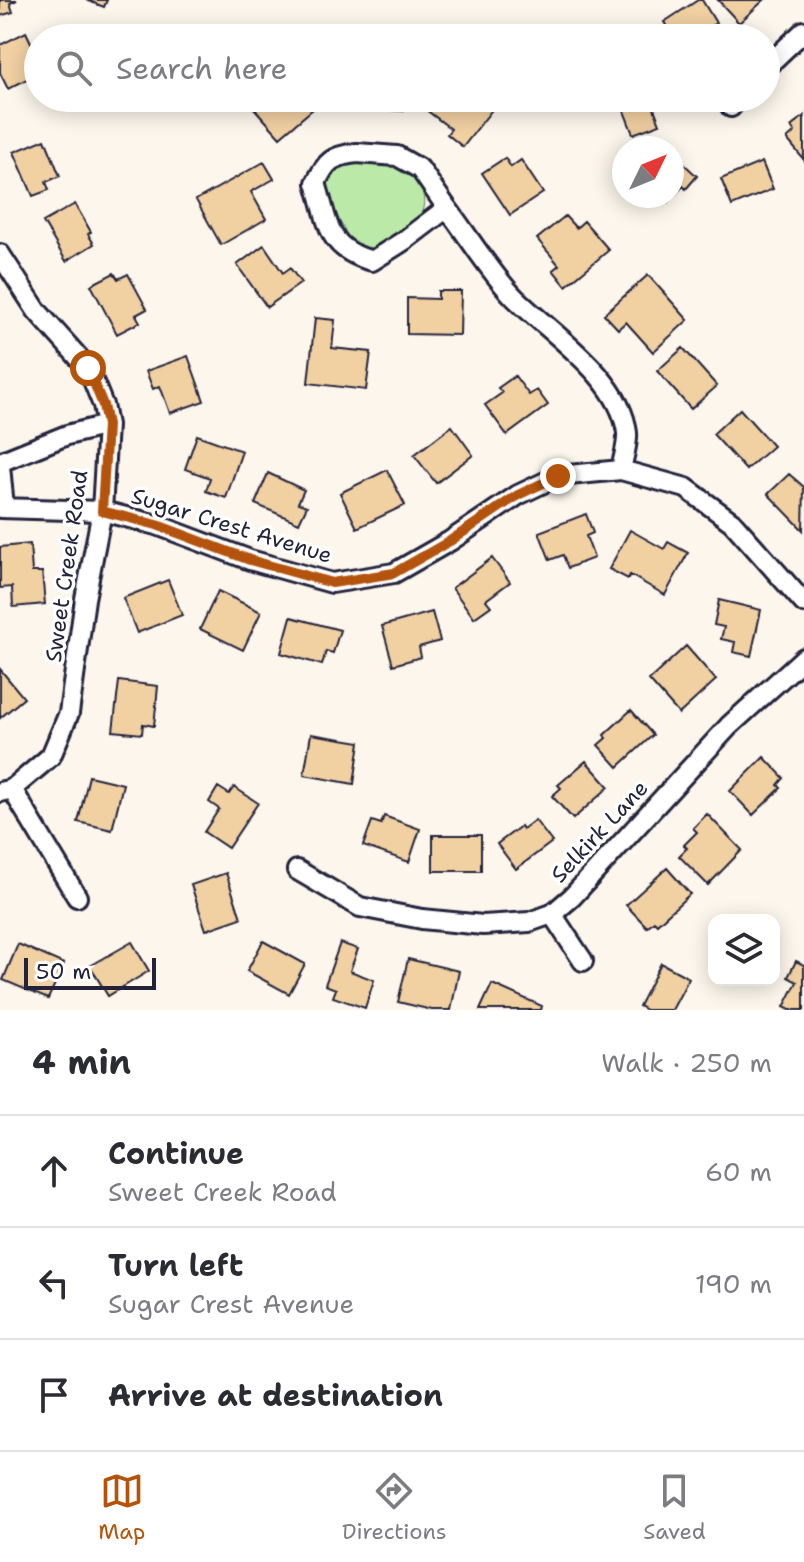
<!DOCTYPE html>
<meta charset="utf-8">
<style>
body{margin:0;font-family:"Shantell Sans",sans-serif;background:#f2f2f3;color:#2b2b33}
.controls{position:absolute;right:24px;bottom:24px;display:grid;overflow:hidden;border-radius:16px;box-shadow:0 4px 20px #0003}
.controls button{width:72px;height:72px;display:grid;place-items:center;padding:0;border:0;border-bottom:2px solid #e1e1e2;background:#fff;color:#2b2b33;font:40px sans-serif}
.compass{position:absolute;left:612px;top:136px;width:72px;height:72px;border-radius:50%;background:#fff;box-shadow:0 4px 20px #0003;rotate:47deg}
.scale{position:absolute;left:24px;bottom:20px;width:132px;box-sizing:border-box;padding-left:8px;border:4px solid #22223b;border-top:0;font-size:22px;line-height:28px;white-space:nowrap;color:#22223b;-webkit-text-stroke:6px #fff;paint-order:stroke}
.stop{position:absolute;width:24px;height:24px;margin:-18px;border:6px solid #b45309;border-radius:50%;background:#fff}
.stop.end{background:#b45309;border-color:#fff;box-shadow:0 2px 8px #0008}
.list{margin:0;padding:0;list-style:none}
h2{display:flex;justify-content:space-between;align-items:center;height:104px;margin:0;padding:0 32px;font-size:34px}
h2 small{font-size:26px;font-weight:400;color:#7c7c81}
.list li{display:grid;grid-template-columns:52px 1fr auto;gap:24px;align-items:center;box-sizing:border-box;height:112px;padding:0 32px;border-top:2px solid #e1e1e2}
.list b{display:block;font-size:30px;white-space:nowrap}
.list p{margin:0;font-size:26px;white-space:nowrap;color:#7c7c81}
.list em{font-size:26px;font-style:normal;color:#7c7c81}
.icon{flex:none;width:44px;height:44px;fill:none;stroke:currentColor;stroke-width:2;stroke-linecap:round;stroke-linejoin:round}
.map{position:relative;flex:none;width:804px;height:1010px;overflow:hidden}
.search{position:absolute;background:#fff;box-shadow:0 4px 20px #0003;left:24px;right:24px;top:24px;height:88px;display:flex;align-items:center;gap:20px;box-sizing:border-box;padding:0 28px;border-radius:44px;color:#7c7c81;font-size:30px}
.sheet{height:440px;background:#fff}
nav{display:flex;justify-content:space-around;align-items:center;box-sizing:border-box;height:112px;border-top:2px solid #e1e1e2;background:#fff;font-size:22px;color:#7c7c81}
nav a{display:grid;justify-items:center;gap:4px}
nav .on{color:#b45309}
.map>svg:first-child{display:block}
.green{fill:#bbe9a8;stroke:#6e8672;stroke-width:2}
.building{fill:#f1d0a2;stroke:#22223b;stroke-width:2}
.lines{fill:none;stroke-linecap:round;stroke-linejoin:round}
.minor-casing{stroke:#22223b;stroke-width:24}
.minor{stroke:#fff;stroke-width:18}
.route{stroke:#b45309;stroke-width:10}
.labels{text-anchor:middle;stroke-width:7;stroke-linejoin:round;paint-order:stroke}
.street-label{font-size:22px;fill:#22223b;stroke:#fff}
</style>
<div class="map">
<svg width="804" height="1010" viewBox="0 0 804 1010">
<rect width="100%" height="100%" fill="#fcf6ec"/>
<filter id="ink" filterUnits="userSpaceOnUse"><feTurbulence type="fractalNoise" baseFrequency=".0125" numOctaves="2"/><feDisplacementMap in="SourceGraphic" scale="16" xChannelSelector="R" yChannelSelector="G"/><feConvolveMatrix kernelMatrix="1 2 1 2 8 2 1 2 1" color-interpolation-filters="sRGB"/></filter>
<g filter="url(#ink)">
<!-- green -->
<path class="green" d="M352,161C364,162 379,160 391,164C414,171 434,195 419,218L378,248H356C345,237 320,187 329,173C335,165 343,164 352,161Z"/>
<!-- building -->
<path class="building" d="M0,0H17L10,3L13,12L0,16Z
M86,0H107L104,7Z
M698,0H702L716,23L691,38H674L664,22Z
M718,0H764L739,23Z
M26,32L38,57L27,64L33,76L8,89L0,73V45Z
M264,98H273L276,101L279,98H315L320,103L280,137L253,107Z
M354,98H404V111L353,108Z
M434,98H483L494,107L463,147L447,134L451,129L425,109Z
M619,98H650L660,124L633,134Z
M804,116V160L787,139L795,132L791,127Z
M45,139L60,176L46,182L49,190L33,196L14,152Z
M672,153L697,176L686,189L683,186L668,202L661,196H672Z
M505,158L511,167L521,160L543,193L510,215L482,173Z
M264,162L274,179L251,192L266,219L221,245L196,200Z
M762,162L773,189L732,206L721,179Z
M75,204L91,232L88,234L94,244L66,261L43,222Z
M565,216L576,228L584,221L609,250L566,286L553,270L559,265L537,239Z
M264,245L283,273L290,268L301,283L267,307L237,265Z
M114,273L118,279L128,274L147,309L136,315L140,322L117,334L91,285Z
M648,275L688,320L653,352L626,322L618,329L604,314Z
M438,291H461L460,335L407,334V298L438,299Z
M315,318L335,320L332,348L371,352L366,390L308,383Z
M683,348L717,386L691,409L657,371Z
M188,356L204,401L170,413L160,386L153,389L146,371Z
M515,376L529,395L537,390L548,405L507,435L485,405L502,393L498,388Z
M740,409L773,446L746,470L713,434Z
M452,426L473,455L436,483L414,455Z
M197,435L242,451L226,498L206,491L210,478L185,469Z
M387,470L405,505L357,528L340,493Z
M268,473L304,490L298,503L307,506L299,523L255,504Z
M789,474L804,487L803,530L768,494Z
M586,514L593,533L586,536L594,558L568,568L563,555L550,560L539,532Z
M630,530L664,549L668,542L688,553L665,595L630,575L628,579L609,569Z
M30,544L32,572H42L45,604L13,607L12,587L0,588V547Z
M492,558L510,582L486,600L491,606L474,618L452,588Z
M168,580L182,615L137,633L123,598Z
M218,591L261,612L243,650L200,629Z
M719,600L761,610L751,656L733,652L735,642L721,639L724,627L714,625Z
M432,612L440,641L419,647L421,657L393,665L382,626Z
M291,617L340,630L333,653L326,651L322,665L281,653Z
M686,646L716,680L679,714L649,680Z
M0,669L24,698L0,718Z
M119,681L158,686L154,726L143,724L142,734L113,731Z
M631,710L653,735L618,767L598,745L606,738L604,735Z
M311,734L360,742L354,784L304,775Z
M764,757L784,778L778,785L781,788L753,815L730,791Z
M586,761L609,787L573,819L552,796L561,788L558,785Z
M89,776L123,784L112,830L78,822Z
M218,787L229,794L234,787L258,803L228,848L204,832L219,809L209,802Z
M707,814L742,850L708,885L679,856L687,848L684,845L697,832L693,828Z
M384,816L420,829L409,862L363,846L372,821L381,824Z
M535,820L552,842L516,869L497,844L521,826L523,829Z
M433,835H481V871H433Z
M667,868L690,894L657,924L654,921L647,927L626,905Z
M226,873L241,918L206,930L191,885Z
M263,941L305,964L289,994L247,971Z
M132,942L149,971L108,996L90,966Z
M340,943L358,949L350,971L374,980L365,1008L333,997L336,989L325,985Z
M18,944L64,964L48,999L3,980Z
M408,959L459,971L451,1010H432L398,1002Z
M796,961L804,965V1010H790L784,1007L797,982L788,977Z
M661,963L689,978L672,1010H646L639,1006Z
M492,984L542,1006L541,1010H480Z"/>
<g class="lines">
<!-- minor casing -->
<g class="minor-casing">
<path id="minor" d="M766,67L804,31
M731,107L738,98
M357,153L397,156L420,169L447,208L405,240L372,261C326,248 329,224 316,183C326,161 332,156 357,153Z
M447,208C469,237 489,271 514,297C551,334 621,378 627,433C628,445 623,458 621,470
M0,254L37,311L88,368L103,405L107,425L102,511L85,599L69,713L51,756L12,789L0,792
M0,462L67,435L107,425
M0,466L4,507
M0,508L102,511L157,525L250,560L332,583L394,573L450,541L518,495L558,476L621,470L686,488L732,522L804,603
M12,789L77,897
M297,870L360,907L422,919L483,925L529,922L552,914L572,897L729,726L804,658
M552,914L583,961"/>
</g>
<!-- minor -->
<use href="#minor" class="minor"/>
</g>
</g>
<g class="lines" filter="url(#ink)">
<!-- route -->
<path class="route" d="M88,368L103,405L107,425L102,511L157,525L250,560L332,583L394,573L450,541L518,495L558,476"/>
</g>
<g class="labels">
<!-- street labels -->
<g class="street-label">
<text transform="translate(232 525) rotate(17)" y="8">Sugar Crest Avenue</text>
<text transform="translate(66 566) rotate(-82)" y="8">Sweet Creek Road</text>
<text transform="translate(599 831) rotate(-47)" y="8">Selkirk Lane</text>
</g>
</g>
</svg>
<div class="controls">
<button><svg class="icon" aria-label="layers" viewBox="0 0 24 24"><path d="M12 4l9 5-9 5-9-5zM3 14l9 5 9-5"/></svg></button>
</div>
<svg class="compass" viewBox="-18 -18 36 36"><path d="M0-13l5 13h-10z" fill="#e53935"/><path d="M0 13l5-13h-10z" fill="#7c7c81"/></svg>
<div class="scale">50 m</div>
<div class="stop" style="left:88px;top:368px"></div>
<div class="stop end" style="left:558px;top:476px"></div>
<div class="search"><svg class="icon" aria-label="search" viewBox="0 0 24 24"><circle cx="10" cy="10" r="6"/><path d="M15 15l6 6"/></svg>Search here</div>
</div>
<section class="sheet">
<h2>4 min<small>Walk · 250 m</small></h2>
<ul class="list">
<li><svg class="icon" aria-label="ahead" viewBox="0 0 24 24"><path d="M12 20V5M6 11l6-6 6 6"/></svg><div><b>Continue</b><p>Sweet Creek Road</p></div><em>60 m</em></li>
<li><svg class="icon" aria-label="left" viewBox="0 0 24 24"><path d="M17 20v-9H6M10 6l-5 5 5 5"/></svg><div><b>Turn left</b><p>Sugar Crest Avenue</p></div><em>190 m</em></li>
<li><svg class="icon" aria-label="arrive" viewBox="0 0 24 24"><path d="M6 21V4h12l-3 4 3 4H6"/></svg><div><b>Arrive at destination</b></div></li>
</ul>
</section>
<nav>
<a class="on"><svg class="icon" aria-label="map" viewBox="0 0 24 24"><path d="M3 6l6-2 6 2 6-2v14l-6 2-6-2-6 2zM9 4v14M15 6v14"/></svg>Map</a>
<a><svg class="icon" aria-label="directions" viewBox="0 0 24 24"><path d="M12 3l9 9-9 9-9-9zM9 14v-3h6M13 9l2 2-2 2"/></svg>Directions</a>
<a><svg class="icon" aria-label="saved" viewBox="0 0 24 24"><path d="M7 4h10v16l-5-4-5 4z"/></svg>Saved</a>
</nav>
